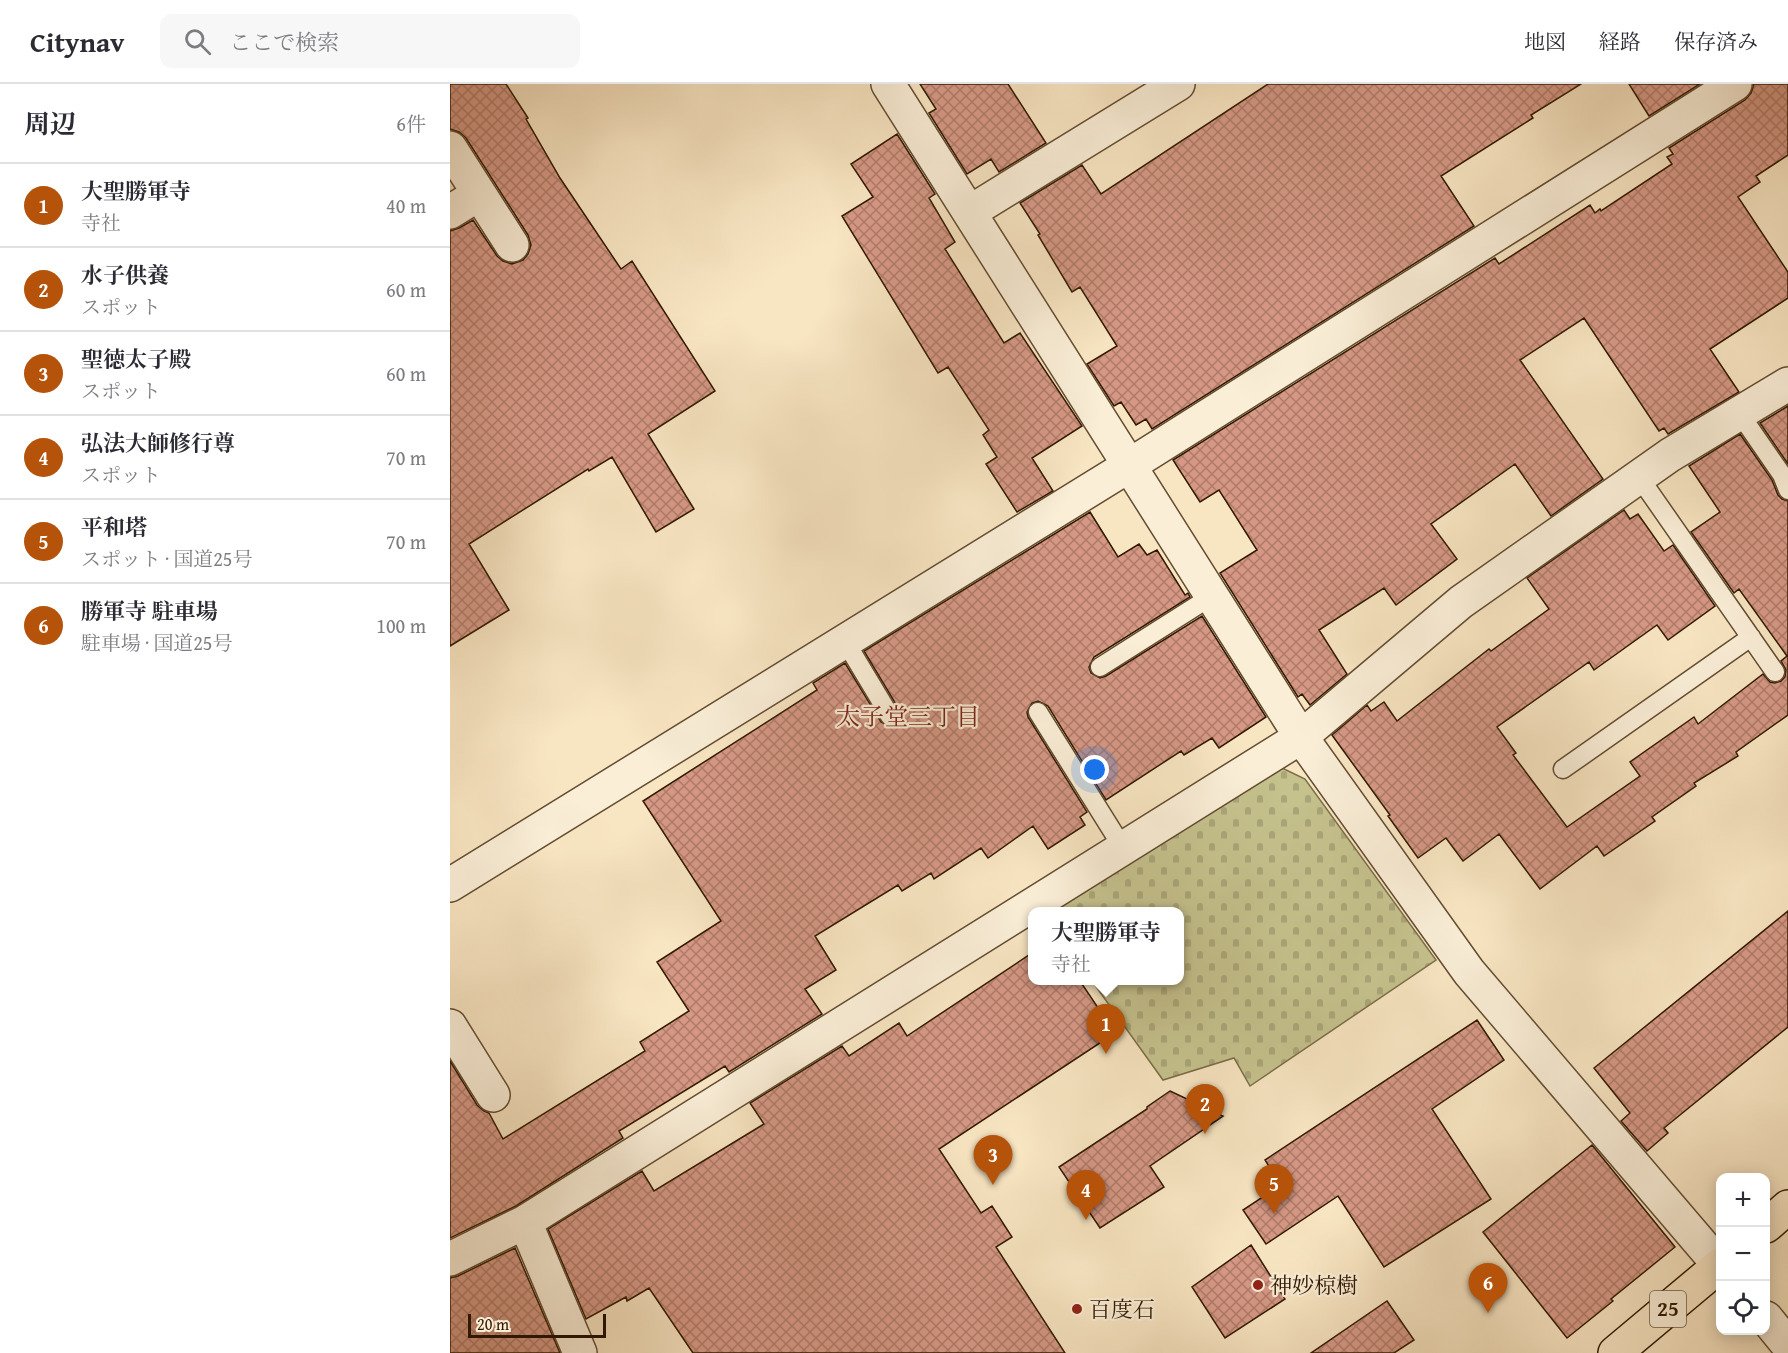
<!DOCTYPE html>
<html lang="ja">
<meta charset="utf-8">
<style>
body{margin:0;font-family:"Gentium Book Plus","Noto Serif JP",serif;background:#f7f7f7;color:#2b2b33}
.controls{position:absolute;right:18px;bottom:18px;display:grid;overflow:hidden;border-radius:12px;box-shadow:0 3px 15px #0003}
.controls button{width:54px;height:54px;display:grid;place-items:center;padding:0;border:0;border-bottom:2px solid #e1e1e2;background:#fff;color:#2b2b33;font:30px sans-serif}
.scale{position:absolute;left:18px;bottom:15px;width:138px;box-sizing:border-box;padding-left:6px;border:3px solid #311901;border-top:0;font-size:16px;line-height:21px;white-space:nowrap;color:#311901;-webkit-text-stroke:4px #faeed7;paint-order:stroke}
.you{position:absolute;left:645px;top:686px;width:21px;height:21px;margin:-15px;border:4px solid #fff;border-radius:50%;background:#1a73e8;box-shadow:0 0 0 9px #1a73e833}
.badge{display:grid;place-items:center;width:39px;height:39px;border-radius:50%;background:#b45309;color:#fff;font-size:20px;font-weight:700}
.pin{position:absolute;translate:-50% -50px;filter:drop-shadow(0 2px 3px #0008)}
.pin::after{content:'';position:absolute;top:32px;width:21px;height:18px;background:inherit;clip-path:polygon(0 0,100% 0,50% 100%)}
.popup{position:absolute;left:578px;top:823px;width:156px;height:78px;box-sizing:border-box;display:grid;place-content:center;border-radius:12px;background:#fff;filter:drop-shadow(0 2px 4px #0005);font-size:20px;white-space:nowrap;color:#7c7c81}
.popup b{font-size:22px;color:#2b2b33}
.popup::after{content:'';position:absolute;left:50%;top:100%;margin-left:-12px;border:12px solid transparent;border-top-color:#fff}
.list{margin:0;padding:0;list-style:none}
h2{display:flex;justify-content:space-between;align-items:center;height:78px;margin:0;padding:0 24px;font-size:26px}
h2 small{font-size:20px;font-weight:400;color:#7c7c81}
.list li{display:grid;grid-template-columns:39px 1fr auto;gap:18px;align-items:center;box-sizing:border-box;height:84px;padding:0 24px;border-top:2px solid #e1e1e2}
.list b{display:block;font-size:22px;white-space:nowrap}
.list p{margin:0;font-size:20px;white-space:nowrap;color:#7c7c81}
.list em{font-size:20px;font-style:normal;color:#7c7c81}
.icon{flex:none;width:33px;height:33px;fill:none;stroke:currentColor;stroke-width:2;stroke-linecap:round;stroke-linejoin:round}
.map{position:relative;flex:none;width:1338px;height:1269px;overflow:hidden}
header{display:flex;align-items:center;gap:36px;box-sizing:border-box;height:84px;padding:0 30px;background:#fff;border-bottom:2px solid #e1e1e2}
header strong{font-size:28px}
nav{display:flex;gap:33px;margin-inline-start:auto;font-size:21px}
.search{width:420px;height:54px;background:#f7f7f7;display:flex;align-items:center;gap:15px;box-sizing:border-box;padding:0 21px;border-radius:12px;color:#7c7c81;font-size:22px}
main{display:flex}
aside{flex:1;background:#fff}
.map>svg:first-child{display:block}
.cemetery{fill:url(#cemetery-stones);stroke:#7b6e48;stroke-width:1.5}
.building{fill:url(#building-cross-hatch);stroke:#311901;stroke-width:1.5}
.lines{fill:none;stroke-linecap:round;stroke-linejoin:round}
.service-casing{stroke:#634c31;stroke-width:21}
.minor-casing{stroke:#634c31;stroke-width:36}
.trunk-casing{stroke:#311901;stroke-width:36}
.service{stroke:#faeed7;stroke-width:18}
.minor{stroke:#faeed7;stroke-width:33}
.trunk{stroke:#f8e5c2;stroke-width:33}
.poi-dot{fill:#8f2418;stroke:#faeed7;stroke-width:2}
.labels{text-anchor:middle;stroke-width:4.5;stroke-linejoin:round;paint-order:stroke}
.shield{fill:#faeed7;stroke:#6d5941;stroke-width:1.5}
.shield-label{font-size:21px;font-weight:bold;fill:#311901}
.poi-label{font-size:22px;fill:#311901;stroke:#faeed7;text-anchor:start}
.neighbourhood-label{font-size:24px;fill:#7a1f14;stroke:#faeed7}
</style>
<header>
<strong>Citynav</strong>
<div class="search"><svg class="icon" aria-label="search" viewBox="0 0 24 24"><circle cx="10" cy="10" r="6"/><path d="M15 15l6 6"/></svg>ここで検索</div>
<nav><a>地図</a><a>経路</a><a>保存済み</a></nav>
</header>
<main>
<aside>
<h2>周辺<small>6件</small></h2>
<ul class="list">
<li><span class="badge">1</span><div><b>大聖勝軍寺</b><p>寺社</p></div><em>40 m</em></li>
<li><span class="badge">2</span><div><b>水子供養</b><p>スポット</p></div><em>60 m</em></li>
<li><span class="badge">3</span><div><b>聖徳太子殿</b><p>スポット</p></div><em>60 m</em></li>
<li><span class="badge">4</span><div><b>弘法大師修行尊</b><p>スポット</p></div><em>70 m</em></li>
<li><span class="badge">5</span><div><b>平和塔</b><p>スポット · 国道25号</p></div><em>70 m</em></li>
<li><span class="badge">6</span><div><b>勝軍寺 駐車場</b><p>駐車場 · 国道25号</p></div><em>100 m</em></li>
</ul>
</aside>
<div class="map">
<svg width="1338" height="1269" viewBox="0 0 1338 1269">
<defs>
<pattern id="cemetery-stones" width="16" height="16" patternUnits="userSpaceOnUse" patternTransform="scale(1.5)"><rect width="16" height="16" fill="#c5c28e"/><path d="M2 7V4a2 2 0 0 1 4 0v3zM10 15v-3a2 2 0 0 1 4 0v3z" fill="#aaa679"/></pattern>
<pattern id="building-cross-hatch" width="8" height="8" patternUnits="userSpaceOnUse" patternTransform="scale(1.5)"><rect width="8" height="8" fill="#d69885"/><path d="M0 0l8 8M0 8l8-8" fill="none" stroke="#ae7b6a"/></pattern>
</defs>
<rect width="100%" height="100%" fill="#f8e5c2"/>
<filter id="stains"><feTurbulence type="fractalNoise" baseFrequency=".00333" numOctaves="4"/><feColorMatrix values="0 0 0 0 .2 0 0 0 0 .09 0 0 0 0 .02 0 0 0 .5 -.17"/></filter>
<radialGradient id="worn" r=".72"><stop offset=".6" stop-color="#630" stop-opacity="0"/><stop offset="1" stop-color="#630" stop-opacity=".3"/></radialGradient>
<!-- cemetery -->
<path class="cemetery" d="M830,683L855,695L986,876L800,1002L784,974L713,996L642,897L730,896V828H603Z"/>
<!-- building -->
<path class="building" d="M0,0H56L78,34L76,35L110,94L171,185L182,177L265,307L198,350L244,425L206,448L162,373L139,387L138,385L19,460L59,526L0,562V147L9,144L23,136L47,172L53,177L62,180L73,176L78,170L81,161L78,151L16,54L9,48L0,45Z
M470,0H558L596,59L549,88L541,75L517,90L479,29L486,25Z
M818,0H1131L1081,31L1083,34L991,92L1024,142L702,345L696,335L686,341L671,318L664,322L637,280L667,262L630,203L622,208L588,151L590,150L570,119L632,81L651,110Z
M1179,0H1250L1199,32Z
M1304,0H1338V71L1306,92L1310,98L1288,113L1338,188V214L1260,265L1289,308L1218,350L1214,344L1209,347L1134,234L1070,276L1153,395L1101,432L1065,380L981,440L1007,475L946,521L934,504L869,546L897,590L860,621L852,610L848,613L770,489L807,466L769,406L750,418L723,376L1045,174L1049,180L1140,121L1145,129L1150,125L1151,127L1222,80L1217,73L1223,70L1219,64L1295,16L1301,9Z
M447,50L485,110L479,114L505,158L495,165L554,259L570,249L632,342L582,374L603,407L567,428L536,380L547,373L533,351L539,346L498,283L488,289L392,132L423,113L401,80Z
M1338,322V380L1310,339Z
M1290,350L1322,396L1328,411L1332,415L1338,417V631L1286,668L1288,672L1244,699L1246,702L1202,733L1205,737L1154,772L1147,762L1090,805L1049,750L1013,777L996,754L968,774L938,732L940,731L882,651L917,621L921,627L934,618L947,637L1039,565L1041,567L1099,525L1077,494L1174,426L1180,435L1188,430L1214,467L1223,461L1265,522L1218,556L1207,541L1144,586L1139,578L1047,643L1066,669L1063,671L1117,743L1190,692L1180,678L1244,633L1248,640L1313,590L1320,598L1325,599L1331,597L1335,593L1336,586L1331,577L1337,572L1289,505L1284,509L1241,448L1270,428L1239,382Z
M640,428L668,473L689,460L697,471L707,466L735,511L738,509L740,513L644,573L639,583L641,589L650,594L656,592L752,532L816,633L769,664L762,654L734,671L731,667L656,716L598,622L588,617L582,619L577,628L578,633L637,728L630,733L635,741L598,765L583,742L538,774L531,764L484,795L481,789L452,807L448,801L365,852L386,886L355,905L372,930L279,988L275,982L169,1047L173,1054L66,1122L0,1154V977L27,1021L34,1027L39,1029L53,1055L195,967L190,958L239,927L207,878L271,837L193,717L367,606L363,599L395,579L431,638L440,643L446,641L451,632L450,627L414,567Z
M1338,827V943L1214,1044L1218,1049L1197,1067L1171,1037L1180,1029L1144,984Z
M582,869V897H630L665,949L489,1065L531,1129L542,1122L562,1153L546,1163L615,1269H243L199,1204L177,1217L176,1213L136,1235L98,1145L192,1087L204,1107L314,1040L300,1019L392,962L399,972L449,939L457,952Z
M1027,936L1054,976L982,1025L1041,1115L934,1183L888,1112L816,1160L793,1126L831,1101L815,1076Z
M720,1007L773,1032L700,1082L714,1103L650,1144L609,1083L697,1025V1023Z
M1142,1061L1225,1163L1161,1215L1163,1217L1117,1254L1033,1148Z
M801,1161L835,1215L775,1254L742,1203Z
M65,1164L110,1269H0V1194L8,1192Z
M937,1217L964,1256L944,1269H861Z"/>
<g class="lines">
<!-- service casing -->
<g class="service-casing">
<path id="service" d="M1290,330L1332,391L1338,406
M1189,393L1325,588
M395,557L440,632
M650,583L762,512
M588,628L673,764
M1113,685L1301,553"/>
</g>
<!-- minor casing -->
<g class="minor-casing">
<path id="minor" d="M438,0L851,653L1019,888L1270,1182
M0,64L62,161
M0,128L29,110
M520,128L728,0
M0,801L680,381L1285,0
M0,942L43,1011
M75,1138L130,1269
M0,1175L75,1138L851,653L1011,518L1220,371L1338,300
M1316,1234L1338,1261"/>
</g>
<!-- trunk casing -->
<g class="trunk-casing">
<path id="trunk" d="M1316,1142L1338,1123
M1165,1269L1270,1181"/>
</g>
<!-- service -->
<use href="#service" class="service"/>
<!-- minor -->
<use href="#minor" class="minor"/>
<!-- trunk -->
<use href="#trunk" class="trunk"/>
</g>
<!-- markers -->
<g class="poi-dot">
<circle cx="808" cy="1201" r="6"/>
<circle cx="627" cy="1225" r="6"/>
</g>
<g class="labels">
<!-- shield labels -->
<rect class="shield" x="1200" y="1207" width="36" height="36" rx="4.5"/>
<g class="shield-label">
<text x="1218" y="1232">25</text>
</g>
<!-- poi labels -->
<g class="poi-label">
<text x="820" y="1209">神妙椋樹</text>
<text x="639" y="1233">百度石</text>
</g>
<!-- neighbourhood labels -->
<g class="neighbourhood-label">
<text x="458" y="641">太子堂三丁目</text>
</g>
</g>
<rect width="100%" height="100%" filter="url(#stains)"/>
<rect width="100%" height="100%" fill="url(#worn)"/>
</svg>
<div class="controls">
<button>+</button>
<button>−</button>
<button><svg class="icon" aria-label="locate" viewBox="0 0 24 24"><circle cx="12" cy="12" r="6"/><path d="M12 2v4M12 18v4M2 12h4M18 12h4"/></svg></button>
</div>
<div class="scale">20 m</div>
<div class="you"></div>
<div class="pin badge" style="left:656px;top:970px">1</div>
<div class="popup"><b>大聖勝軍寺</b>寺社</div>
<div class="pin badge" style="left:755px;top:1050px">2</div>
<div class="pin badge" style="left:543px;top:1101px">3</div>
<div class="pin badge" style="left:636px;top:1136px">4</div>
<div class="pin badge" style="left:824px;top:1130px">5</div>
<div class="pin badge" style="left:1038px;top:1229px">6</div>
</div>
</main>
